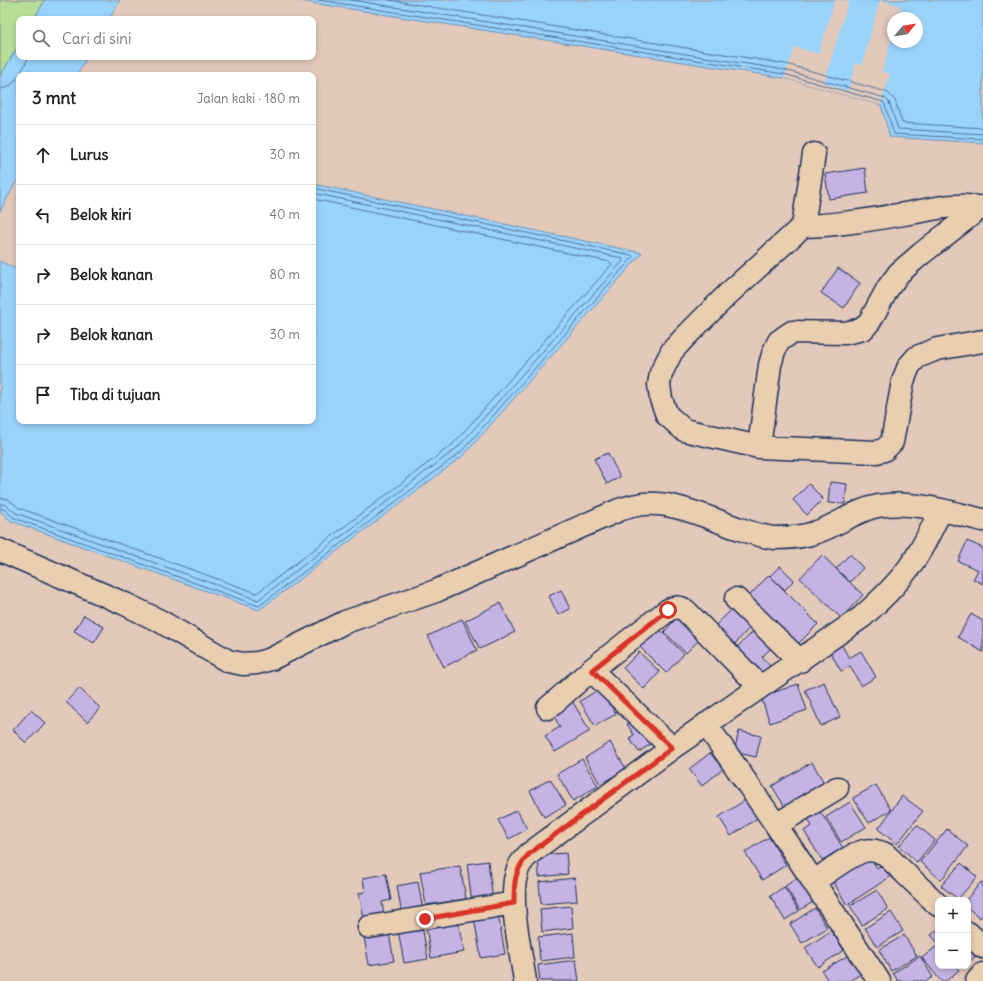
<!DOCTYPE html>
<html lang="id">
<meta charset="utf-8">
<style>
body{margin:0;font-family:Delius,sans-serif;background:#f2f2f2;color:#202124}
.controls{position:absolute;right:12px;bottom:12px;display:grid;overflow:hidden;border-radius:8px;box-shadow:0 2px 6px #0003}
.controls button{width:36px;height:36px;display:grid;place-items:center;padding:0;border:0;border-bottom:1px solid #e0e0e0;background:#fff;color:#202124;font:20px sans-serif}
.compass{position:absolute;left:887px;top:12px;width:36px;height:36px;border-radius:50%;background:#fff;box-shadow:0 2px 6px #0003;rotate:60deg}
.stop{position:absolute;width:12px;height:12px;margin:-9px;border:3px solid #d93025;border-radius:50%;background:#fff}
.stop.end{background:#d93025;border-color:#fff;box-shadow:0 1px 4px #0008}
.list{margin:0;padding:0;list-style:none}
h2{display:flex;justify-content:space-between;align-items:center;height:52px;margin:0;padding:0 16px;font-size:17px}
h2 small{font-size:13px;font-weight:400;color:#757577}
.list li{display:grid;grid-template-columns:26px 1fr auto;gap:12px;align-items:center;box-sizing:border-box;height:60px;padding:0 16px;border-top:1px solid #e0e0e0}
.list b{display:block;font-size:15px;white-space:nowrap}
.list em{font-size:13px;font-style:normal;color:#757577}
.icon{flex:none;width:22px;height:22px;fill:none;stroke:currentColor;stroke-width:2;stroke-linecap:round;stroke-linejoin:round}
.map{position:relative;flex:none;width:983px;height:981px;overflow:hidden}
.search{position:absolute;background:#fff;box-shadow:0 2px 6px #0003;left:16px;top:16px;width:300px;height:44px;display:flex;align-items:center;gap:10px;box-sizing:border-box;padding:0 14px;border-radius:8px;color:#757577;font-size:15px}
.panel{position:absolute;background:#fff;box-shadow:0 2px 6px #0003;left:16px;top:72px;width:300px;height:352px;border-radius:8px}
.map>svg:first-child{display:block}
.green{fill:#b8dd98;stroke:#6a867b}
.water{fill:#9ad3fa;stroke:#6791bc;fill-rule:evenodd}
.pier{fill:#e2c9ba}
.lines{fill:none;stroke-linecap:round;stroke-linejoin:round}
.shore{stroke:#4e719c;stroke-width:1}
.building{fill:#c6b3e3;stroke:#1b2f5e}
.minor-casing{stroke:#1b2f5e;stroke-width:25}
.minor{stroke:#e9ceb0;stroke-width:22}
.route{stroke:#d93025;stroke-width:5}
</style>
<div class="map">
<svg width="983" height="981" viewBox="0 0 983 981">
<rect width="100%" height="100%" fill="#e2c9ba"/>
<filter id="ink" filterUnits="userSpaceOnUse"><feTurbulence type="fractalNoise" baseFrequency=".025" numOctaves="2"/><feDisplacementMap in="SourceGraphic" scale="8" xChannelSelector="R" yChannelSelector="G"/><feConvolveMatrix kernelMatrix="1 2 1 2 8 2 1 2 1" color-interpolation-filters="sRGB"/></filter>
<g filter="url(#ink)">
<!-- green -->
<path class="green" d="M0,0H45L34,19H19V45L0,76Z"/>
<!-- water -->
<path class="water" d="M45,0H120L109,19H34Z
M294,0H983V143L890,137L881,105L784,78ZM893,18H917V42H893Z
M19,45V57H87L77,75H19V177L0,211V76Z
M313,184L642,253L464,455L259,610L11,521L0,511V261L19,271V421H313Z"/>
<!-- pier -->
<path class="pier" d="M835,0H849L824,83L848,91L856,63L862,65L880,0L901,6L897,18H893V33L882,72L890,73L881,105L784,78L795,47L818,54Z"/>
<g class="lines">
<!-- shore -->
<path class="shore" d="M319,0L784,74L883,102L885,105L894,134L983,139
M351,0L785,70L885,98L889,102L898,129L983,134
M389,0L786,64L887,92L895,100L902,123L983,128
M0,89C16,88 22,69 29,57
M0,498L8,499L19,508L257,593L453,444L612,264L610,262L313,199
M0,504L6,505L16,513L258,600L457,448L623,261L622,258L313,193
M0,509H4L14,518L259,606L461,452L633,257L631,255L313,188"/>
</g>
<!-- building -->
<path class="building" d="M865,168L868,193L829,199L825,174Z
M838,268L860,283L844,308L821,293Z
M608,453L620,477L607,484L594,459Z
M830,482L847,484L845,504L828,503Z
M809,484L823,499L807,515L793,500Z
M967,541L983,548V584L973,579L978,570L958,561Z
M850,554L863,568L850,582L836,569Z
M822,555L863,595L841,618L800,578Z
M780,566L794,580L785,590L770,576Z
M769,575L818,624L797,645L748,597Z
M561,590L570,609L558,615L549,596Z
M500,603L515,632L480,649L465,621Z
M735,606L753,624L734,645L715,626Z
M681,613L704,635L686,653L664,632Z
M971,614L983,621V652L958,637Z
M84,615L104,627L94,643L74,631Z
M462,619L477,650L444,667L428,636Z
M657,627L684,654L666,673L639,646Z
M758,627L774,645L762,657L771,667L757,680L731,653Z
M841,644L849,658L861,651L876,677L861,686L850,666L841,671L829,650Z
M639,652L660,672L644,689L623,668Z
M824,682L840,717L821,726L805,690Z
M798,684L807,710L770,723L761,697Z
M79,688L100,708L87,722L66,702Z
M601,688L616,714L595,726L580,701Z
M571,699L590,731L555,752L545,736L560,727L551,711Z
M31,710L45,723L26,743L13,730Z
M635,719L655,741L639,752L629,738L634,735L627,724Z
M739,731L761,736L756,757L734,752Z
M610,742L626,769L600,784L585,758Z
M710,753L723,769L702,786L689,769Z
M582,759L598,786L573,801L557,774Z
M812,762L827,788L788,812L772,786Z
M550,779L566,805L544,817L530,791Z
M876,785L891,810L869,823L853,798Z
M902,796L923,811L897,844L878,829Z
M750,797L762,815L731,836L719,817Z
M850,802L866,827L841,842L826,817Z
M818,808L843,848L822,860L804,831L812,826L806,816Z
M517,810L527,829L509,839L498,820Z
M917,825L935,840L917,862L899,846Z
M947,829L968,846L941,880L920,862Z
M769,837L786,865L762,880L745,852Z
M566,853L568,874L539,877L538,855Z
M871,858L877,868L882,865L890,877L847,905L831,878Z
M488,861L493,901L472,903L467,864Z
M961,863L977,877L958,899L941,886Z
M460,866L466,899L426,905L420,872Z
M386,874L391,900L382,902L384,916L364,919L359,893L365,892L363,878Z
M575,878L577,901L541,904L539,882Z
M798,878L813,902L800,910L785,886Z
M418,882L423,911L402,915L397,886Z
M981,882L983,883V914L980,918L968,908V900H966Z
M784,887L799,911L785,920L770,896Z
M877,890L888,909L862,925L850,906Z
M571,906L573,928L542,932L540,909Z
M815,908L827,928L802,943L790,924Z
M891,912L903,931L877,947L865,928Z
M498,914L505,954L481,958L474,918Z
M458,921L464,952L431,958L426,927Z
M422,926L428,959L404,963L398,930Z
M938,929V943L931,935Z
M831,931L844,950L818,967L805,948Z
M389,933L394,961L369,965L364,937Z
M573,933L575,957L540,961L538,937Z
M904,935L917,956L891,971L879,950Z
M968,943L978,954L968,963Z
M938,945V966H955L959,970L946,981H941L922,958Z
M847,956L852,963L856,960L864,972L849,981H828L822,971Z
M920,956L933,977L926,981H898L893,973Z
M576,960L579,981H540L538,965Z"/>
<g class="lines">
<!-- minor casing -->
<g class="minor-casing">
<path id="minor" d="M983,208C959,202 934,209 910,213C874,219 840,225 803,226L728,294L685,337L672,351L661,373L659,385L661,399L667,415L684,430L759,447L876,452L884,450L892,442L903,381L909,366L917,357L937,349L983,341
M803,226L814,154
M759,447L770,365L774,351L779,341L792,332L845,333L863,329L870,321L888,288L899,273L921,254L981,207
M0,550L125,604L160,621L228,661L243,664L257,663L271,659L345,622L436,591L619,510C625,508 631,506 637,505C670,499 706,517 737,528C749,532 762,537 775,538C789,538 804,537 817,532C838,525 856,510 878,506C913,500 949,512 983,520
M736,599L800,661
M548,708L591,670
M706,724L776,825L879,981
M672,748L591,670L668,610C675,607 680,606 686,611L760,687
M776,825L837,788
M813,882C827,873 849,855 864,851C871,849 878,851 885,854L938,905
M369,927L514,903
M968,933L983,947
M525,981C521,952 507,895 518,869C520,863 524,859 529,854L672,748L862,617C884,597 906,576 921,549C928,537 934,523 941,511
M977,981L983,974"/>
</g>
<!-- minor -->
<use href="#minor" class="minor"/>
</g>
</g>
<g class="lines" filter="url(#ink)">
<!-- route -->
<path class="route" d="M425,919L514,903C514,883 514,870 529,854L672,748L592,670L668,610"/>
</g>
</svg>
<div class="controls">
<button>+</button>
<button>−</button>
</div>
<svg class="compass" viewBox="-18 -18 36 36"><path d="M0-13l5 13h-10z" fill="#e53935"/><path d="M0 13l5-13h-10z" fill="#757577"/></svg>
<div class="stop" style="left:668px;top:610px"></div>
<div class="stop end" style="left:425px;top:919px"></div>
<div class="search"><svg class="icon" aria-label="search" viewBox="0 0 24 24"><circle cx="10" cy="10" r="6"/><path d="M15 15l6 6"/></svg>Cari di sini</div>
<section class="panel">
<h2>3 mnt<small>Jalan kaki · 180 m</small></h2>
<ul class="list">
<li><svg class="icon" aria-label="ahead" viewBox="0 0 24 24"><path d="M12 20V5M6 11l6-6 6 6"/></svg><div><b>Lurus</b></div><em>30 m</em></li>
<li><svg class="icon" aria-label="left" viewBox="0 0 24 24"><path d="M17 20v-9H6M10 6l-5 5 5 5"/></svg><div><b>Belok kiri</b></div><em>40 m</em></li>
<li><svg class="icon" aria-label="right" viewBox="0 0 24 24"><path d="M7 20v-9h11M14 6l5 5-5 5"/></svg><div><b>Belok kanan</b></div><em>80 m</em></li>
<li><svg class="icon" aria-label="right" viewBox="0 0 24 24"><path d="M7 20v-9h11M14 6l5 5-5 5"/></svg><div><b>Belok kanan</b></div><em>30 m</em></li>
<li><svg class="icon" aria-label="arrive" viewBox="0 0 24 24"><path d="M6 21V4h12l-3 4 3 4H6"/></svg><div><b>Tiba di tujuan</b></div></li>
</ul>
</section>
</div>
